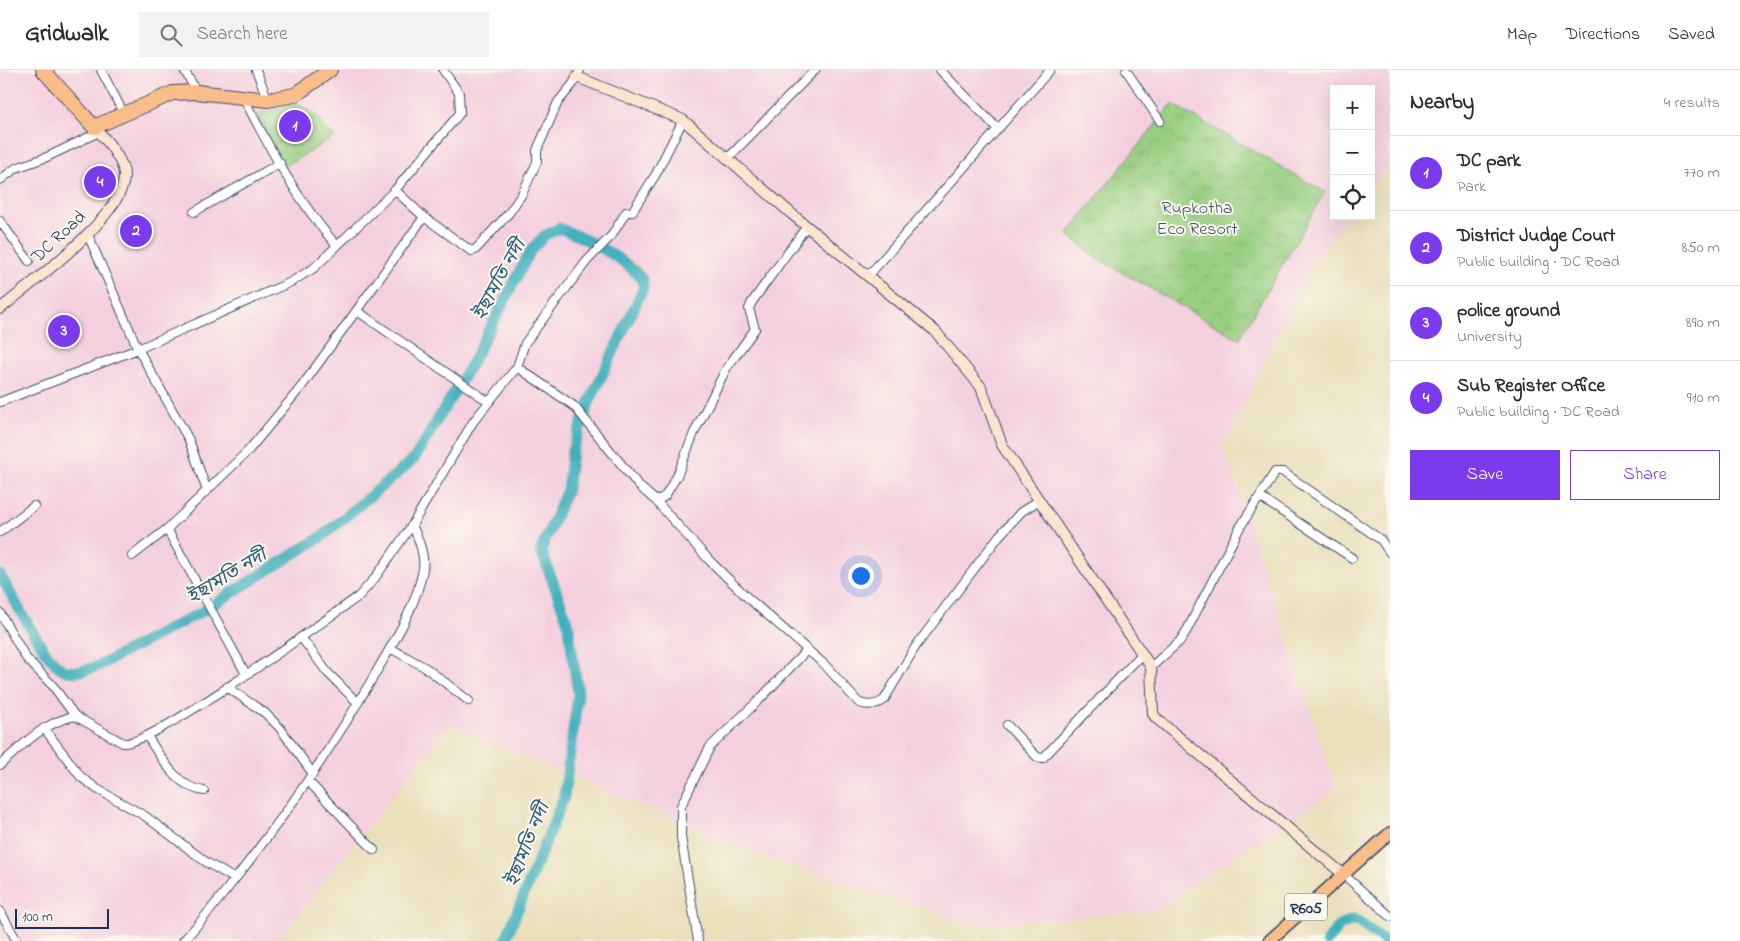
<!DOCTYPE html>
<meta charset="utf-8">
<style>
body{margin:0;font-family:"Indie Flower","Noto Sans Bengali",sans-serif;background:#f2f2f3;color:#2b2b33}
.controls{position:absolute;right:15px;top:15px;display:grid;overflow:hidden;border-radius:0px;box-shadow:0 5px 20px #0002}
.controls button{width:45px;height:45px;display:grid;place-items:center;padding:0;border:0;border-bottom:1px solid #e1e1e2;background:#fff;color:#2b2b33;font:25px sans-serif}
.scale{position:absolute;left:15px;bottom:12px;width:94px;box-sizing:border-box;padding-left:5px;border:2px solid #1b2f5e;border-top:0;font-size:14px;line-height:18px;white-space:nowrap;color:#1b2f5e;-webkit-text-stroke:4px #fbf7ec;paint-order:stroke}
.you{position:absolute;left:860px;top:505px;width:18px;height:18px;margin:-12px;border:4px solid #fff;border-radius:50%;background:#1a73e8;box-shadow:0 0 0 8px #1a73e833}
.badge{display:grid;place-items:center;width:32px;height:32px;border-radius:50%;background:#7c3aed;color:#fff;font-size:16px;font-weight:700}
.pin{position:absolute;translate:-50% -50%;border:2px solid #fff;box-shadow:0 1px 5px #0006}
.list{margin:0;padding:0;list-style:none}
h2{display:flex;justify-content:space-between;align-items:center;height:65px;margin:0;padding:0 20px;font-size:21px}
h2 small{font-size:16px;font-weight:400;color:#7c7c81}
.list li{display:grid;grid-template-columns:32px 1fr auto;gap:15px;align-items:center;box-sizing:border-box;height:75px;padding:0 20px;border-top:1px solid #e1e1e2}
.list b{display:block;font-size:19px;white-space:nowrap}
.list p{margin:0;font-size:16px;white-space:nowrap;color:#7c7c81}
.list em{font-size:16px;font-style:normal;color:#7c7c81}
.actions{display:flex;gap:10px;padding:15px 20px}
.actions a{flex:1;padding:11px 0;border:1px solid #7c3aed;border-radius:0px;text-align:center;font-size:18px;color:#7c3aed}
.actions .main{background:#7c3aed;color:#fff}
.icon{flex:none;width:28px;height:28px;fill:none;stroke:currentColor;stroke-width:2;stroke-linecap:round;stroke-linejoin:round}
.map{position:relative;flex:none;width:1390px;height:871px;overflow:hidden}
header{display:flex;align-items:center;gap:30px;box-sizing:border-box;height:70px;padding:0 25px;background:#fff;border-bottom:1px solid #e1e1e2}
header strong{font-size:24px}
nav{display:flex;gap:28px;margin-inline-start:auto;font-size:18px}
.search{width:350px;height:45px;background:#f2f2f3;display:flex;align-items:center;gap:12px;box-sizing:border-box;padding:0 18px;border-radius:0px;color:#7c7c81;font-size:19px}
main{display:flex}
aside{flex:1;background:#fff}
.map>svg:first-child{display:block}
.built{fill:#f4cfde}
.park{fill:url(#park-crowns);stroke:#597e6f}
.lines{fill:none;stroke-linecap:round;stroke-linejoin:round}
.river{stroke:#42b1bd;stroke-width:11}
.street-casing{stroke:#3a496c;stroke-width:10}
.secondary-casing{stroke:#3a496c;stroke-width:12}
.primary-casing{stroke:#3a496c;stroke-width:14}
.highway-casing{stroke:#3a496c;stroke-width:16}
.street{stroke:#fff;stroke-width:8}
.secondary{stroke:#fce5d0;stroke-width:10}
.primary{stroke:#f8bd89;stroke-width:11}
.highway{stroke:#f8bd89;stroke-width:14}
.labels{text-anchor:middle;stroke-width:4;stroke-linejoin:round;paint-order:stroke}
.shield{fill:#fbf7ec;stroke:#5e6b89;stroke-width:1}
.shield-label{font-size:16px;font-weight:bold;fill:#1b2f5e}
.park-label{font-size:18px;fill:#3a5766;stroke:#fbf7ec}
.street-label{font-size:18px;fill:#1b2f5e;stroke:#fbf7ec}
.water-label{font-size:19px;font-style:italic;fill:#295c7f;stroke:#fbf7ec}
</style>
<header>
<strong>Gridwalk</strong>
<div class="search"><svg class="icon" aria-label="search" viewBox="0 0 24 24"><circle cx="10" cy="10" r="6"/><path d="M15 15l6 6"/></svg>Search here</div>
<nav><a>Map</a><a>Directions</a><a>Saved</a></nav>
</header>
<main>
<div class="map">
<svg width="1390" height="871" viewBox="0 0 1390 871">
<defs>
<pattern id="park-crowns" width="20" height="18" patternUnits="userSpaceOnUse" patternTransform="scale(1.25)"><rect width="20" height="18" fill="#97ce80"/><path d="M2 6a3 3 0 1 1 6 0M12 15a3 3 0 1 1 6 0" fill="none" stroke="#82b171"/></pattern>
</defs>
<rect width="100%" height="100%" fill="#fbf7ec"/>
<filter id="ink" filterUnits="userSpaceOnUse"><feTurbulence type="fractalNoise" baseFrequency=".02" numOctaves="2"/><feDisplacementMap in="SourceGraphic" scale="10" xChannelSelector="R" yChannelSelector="G"/><feConvolveMatrix kernelMatrix="1 2 1 2 8 2 1 2 1" color-interpolation-filters="sRGB"/></filter>
<filter id="wash" filterUnits="userSpaceOnUse"><feTurbulence type="fractalNoise" baseFrequency=".0096" numOctaves="4" result="noise"/><feDisplacementMap in="SourceGraphic" scale="20" xChannelSelector="R" yChannelSelector="G"/><feGaussianBlur stdDeviation="1.12" result="paint"/><feColorMatrix in="noise" values="0 0 0 0 0 0 0 0 0 0 0 0 0 0 0 0 0 1.4 0 .05"/><feComposite in="paint" operator="in"/></filter>
<g filter="url(#wash)">
<rect width="100%" height="100%" fill="#e9dfba"/>
<!-- built -->
<path class="built" d="M0,0H1390V92L1371,117V19H1334V146H1349L1310,197L1223,377L1336,719L1155,841L975,855L756,784L449,655L277,871H0Z"/>
<!-- park -->
<path class="park" d="M297,33L317,46L334,67L285,96L257,45Z
M1172,34L1325,122L1239,269L1097,188L1067,164Z"/>
<g class="lines">
<!-- river -->
<path class="river" d="M0,505C12,524 46,594 64,600C75,604 87,600 98,596L205,540L324,465L414,389L474,289L531,180L544,166L559,158C589,170 622,186 643,210V219L589,333L572,381L567,420L541,480L568,553L578,624L564,727L505,871
M1327,871L1339,856L1354,849L1385,871"/>
</g>
</g>
<g filter="url(#ink)">
<g class="lines">
<!-- street casing -->
<g class="street-casing">
<path id="street" d="M101,0L124,44
M184,0L197,22
M256,0L268,30
M940,0L997,58
M1126,0L1160,51
M243,27C270,79 298,132 337,176
M728,88L815,0
M0,110L16,98L47,87L99,62
M395,120L424,147L471,181L475,180L509,143L522,124L537,92V80L558,32L573,14L580,0
M194,142L280,93
M0,151L29,191
M88,165L138,279L189,370L207,421
M869,205L1050,0
M357,241L489,332
M517,297L574,336L639,416L656,431L665,426L677,406L694,363L726,299L755,259L749,239L752,232L807,156
M0,332L138,279L291,212L314,198L395,120L460,43L459,23L443,0
M1260,427L1352,488
M656,431L710,491L748,528L825,595L858,632C865,636 876,636 884,630L916,576L999,466L1021,442L1038,431
M167,459L246,604
M0,462L34,436
M132,486L167,459L248,381L302,316L424,147
M0,543L26,588L53,616L75,646
M301,567L327,602L358,633
M390,578L426,598L469,631
M1151,597L1180,571L1187,560L1239,459L1275,402H1283L1364,458L1381,470L1390,483
M227,617L265,643L280,658L313,704
M1007,655L1037,687L1043,688L1142,584
M44,658L81,707L97,719L145,746L206,792L235,809
M147,666C161,687 177,718 204,721
M0,695C23,675 44,652 75,646L123,673C150,677 327,549 359,526L375,508L412,455L473,352L517,297L525,273L586,192L612,165L626,142H632L656,104L683,50
M308,711L374,780
M1343,804L1390,846
M0,841L17,871
M183,871C203,850 221,827 239,804C287,743 331,679 371,611C391,576 416,539 423,499C425,485 418,467 412,455
M698,871L681,767V736L710,677L760,629L807,580"/>
</g>
<!-- secondary casing -->
<g class="secondary-casing">
<path id="secondary" d="M577,7L683,50L793,145L935,261L981,317L1002,375L1151,597L1153,644L1157,649L1343,804
M0,239C30,214 122,147 124,108C126,92 105,68 94,57"/>
</g>
<!-- primary casing -->
<g class="primary-casing">
<path id="primary" d="M1269,871L1390,763"/>
</g>
<!-- highway casing -->
<g class="highway-casing">
<path id="highway" d="M43,0L94,57L173,23L197,22L268,30L295,25L330,0"/>
</g>
<!-- street -->
<use href="#street" class="street"/>
<!-- secondary -->
<use href="#secondary" class="secondary"/>
<!-- primary -->
<use href="#primary" class="primary"/>
<!-- highway -->
<use href="#highway" class="highway"/>
</g>
</g>
<g class="labels">
<!-- shield labels -->
<rect class="shield" x="1285" y="823.5" width="42" height="27" rx="4"/>
<g class="shield-label">
<text x="1306" y="843">R605</text>
</g>
<!-- park labels -->
<g class="park-label">
<text x="1197" y="143">Rupkotha<tspan x="1197" dy="21">Eco Resort</tspan></text>
</g>
<!-- street labels -->
<g class="street-label">
<text transform="translate(58 166) rotate(-43)" y="6">DC Road</text>
</g>
<!-- water labels -->
<g class="water-label">
<text transform="translate(498 209) rotate(-61)" y="7">ইছামতি নদী</text>
<text transform="translate(226 505) rotate(-31)" y="7">ইছামতি নদী</text>
<text transform="translate(526 774) rotate(-68)" y="7">ইছামতি নদী</text>
</g>
</g>
</svg>
<div class="controls">
<button>+</button>
<button>−</button>
<button><svg class="icon" aria-label="locate" viewBox="0 0 24 24"><circle cx="12" cy="12" r="6"/><path d="M12 2v4M12 18v4M2 12h4M18 12h4"/></svg></button>
</div>
<div class="scale">100 m</div>
<div class="you"></div>
<div class="pin badge" style="left:295px;top:56px">1</div>
<div class="pin badge" style="left:136px;top:161px">2</div>
<div class="pin badge" style="left:64px;top:261px">3</div>
<div class="pin badge" style="left:100px;top:112px">4</div>
</div>
<aside>
<h2>Nearby<small>4 results</small></h2>
<ul class="list">
<li><span class="badge">1</span><div><b>DC park</b><p>Park</p></div><em>770 m</em></li>
<li><span class="badge">2</span><div><b>District Judge Court</b><p>Public building · DC Road</p></div><em>850 m</em></li>
<li><span class="badge">3</span><div><b>police ground</b><p>University</p></div><em>890 m</em></li>
<li><span class="badge">4</span><div><b>Sub Register Office</b><p>Public building · DC Road</p></div><em>910 m</em></li>
</ul>
<div class="actions"><a class="main">Save</a><a>Share</a></div>
</aside>
</main>
